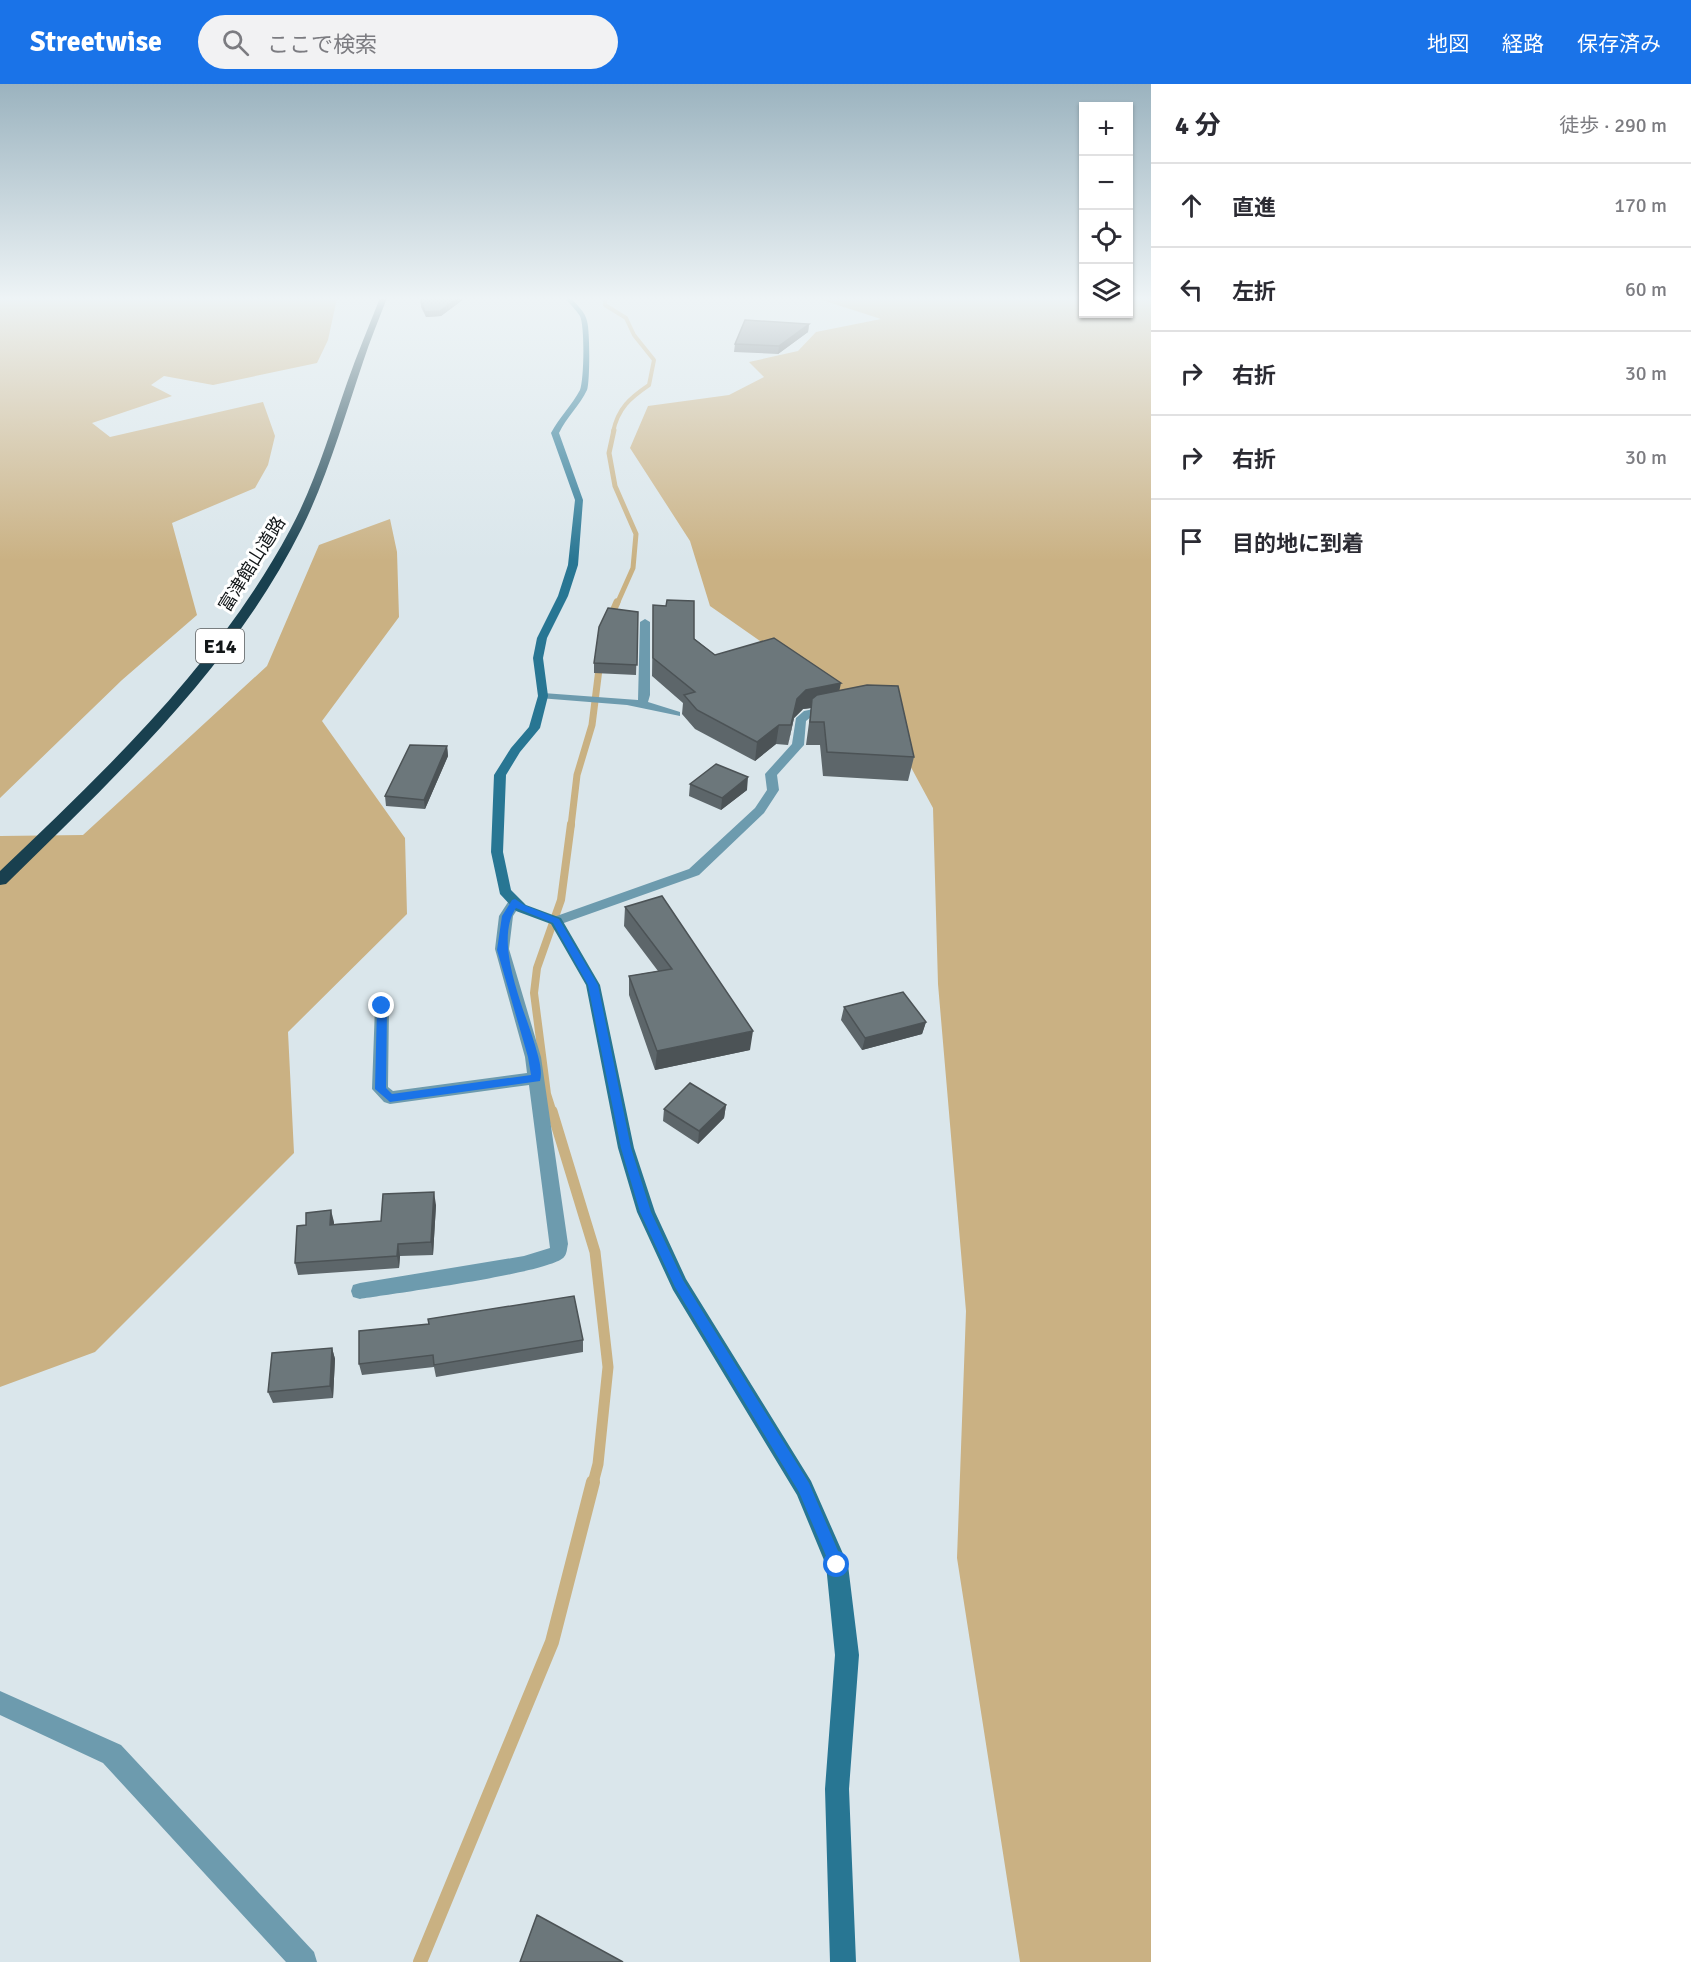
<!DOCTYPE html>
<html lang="ja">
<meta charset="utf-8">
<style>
body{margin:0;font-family:Signika,"Noto Sans JP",sans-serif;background:#f2f2f3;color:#2b2b33}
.controls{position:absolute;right:18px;top:18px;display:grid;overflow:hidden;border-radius:0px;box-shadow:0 2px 4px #0004}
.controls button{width:54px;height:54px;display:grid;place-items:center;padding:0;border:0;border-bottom:2px solid #e1e1e2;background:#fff;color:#2b2b33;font:30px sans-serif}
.stop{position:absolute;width:18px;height:18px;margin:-14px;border:4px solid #1a73e8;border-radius:50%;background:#fff}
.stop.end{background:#1a73e8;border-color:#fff;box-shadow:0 2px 6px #0008}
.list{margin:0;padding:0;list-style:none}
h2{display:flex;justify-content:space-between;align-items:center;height:78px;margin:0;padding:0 24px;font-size:26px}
h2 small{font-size:20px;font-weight:400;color:#7c7c81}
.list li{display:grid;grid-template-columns:39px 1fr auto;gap:18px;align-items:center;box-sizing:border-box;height:84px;padding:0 24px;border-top:2px solid #e1e1e2}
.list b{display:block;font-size:22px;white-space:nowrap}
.list em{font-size:20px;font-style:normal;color:#7c7c81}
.icon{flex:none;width:33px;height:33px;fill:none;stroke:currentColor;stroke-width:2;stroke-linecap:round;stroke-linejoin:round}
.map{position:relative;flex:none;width:1151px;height:1878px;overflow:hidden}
header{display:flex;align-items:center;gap:36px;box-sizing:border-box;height:84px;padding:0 30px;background:#1a73e8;color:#fff}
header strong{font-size:28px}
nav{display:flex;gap:33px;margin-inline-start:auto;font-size:21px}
.search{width:420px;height:54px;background:#f2f2f3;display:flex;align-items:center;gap:15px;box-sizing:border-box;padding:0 21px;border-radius:33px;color:#7c7c81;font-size:22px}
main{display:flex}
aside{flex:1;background:#fff}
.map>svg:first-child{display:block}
.forest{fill:#cab183}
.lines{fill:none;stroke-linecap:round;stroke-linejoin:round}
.stream-far5{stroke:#c9b182;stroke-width:4}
.stream-far4{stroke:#c9b182;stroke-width:5}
.stream-far3{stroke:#c9b182;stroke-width:7}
.stream-far2{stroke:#c9b182;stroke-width:8}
.stream-far1{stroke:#c9b182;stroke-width:11}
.stream{stroke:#c9b182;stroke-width:14}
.street{fill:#6d9bae;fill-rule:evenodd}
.secondary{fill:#287693;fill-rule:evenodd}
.highway{fill:#19404f;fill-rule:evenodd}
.wall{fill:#5d666a}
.shaded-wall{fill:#4c5356}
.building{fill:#6c777b;stroke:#4c5356;stroke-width:1.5}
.route{fill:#1a73e8}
.labels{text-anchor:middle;stroke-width:6;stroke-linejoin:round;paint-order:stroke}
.far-street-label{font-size:18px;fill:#121618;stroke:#fff}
.shield{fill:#fff;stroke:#595c5d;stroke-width:1.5}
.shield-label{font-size:20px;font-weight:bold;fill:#121618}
</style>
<header>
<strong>Streetwise</strong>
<div class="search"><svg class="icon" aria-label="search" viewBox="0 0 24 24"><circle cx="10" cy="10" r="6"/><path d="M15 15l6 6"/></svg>ここで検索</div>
<nav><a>地図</a><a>経路</a><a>保存済み</a></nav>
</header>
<main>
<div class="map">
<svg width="1151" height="1878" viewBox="0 0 1151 1878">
<rect width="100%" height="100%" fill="#dae6eb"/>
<!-- forest -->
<path class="forest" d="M0,214H337L328,256L317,279L213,301L164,292L151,301L172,312L92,339L110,353L263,318L275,352L268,381L255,404L172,439L197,531L122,596L0,714Z
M816,214H1083L1084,230H1128L1129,214H1151V1878H1020L957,1474L966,1227L938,900L933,724L893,650L710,522L690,457L630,364L648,322L729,311L764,293L749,278L798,267L816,248L881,235Z
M390,435L397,468L399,533L322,637L405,754L407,830L288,948L294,1069L95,1268L0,1303V752L83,751L267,582L319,461Z"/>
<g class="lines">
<!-- stream-far5 -->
<path class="stream-far5" d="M605,214V221L626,234L634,251L654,276L649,301C630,314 618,324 613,348"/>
<!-- stream-far4 -->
<path class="stream-far4" d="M614,346L609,369L615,402L636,450L633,484L617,520"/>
<!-- stream-far3 -->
<path class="stream-far3" d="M610,534L617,518
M571,742L577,691L592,641L600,577"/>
<!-- stream-far2 -->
<path class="stream-far2" d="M553,1029L547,1010L534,909L537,884L561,816L571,740"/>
<!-- stream-far1 -->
<path class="stream-far1" d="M552,1027L595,1168L608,1283L598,1380L593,1399"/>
<!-- stream -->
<path class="stream" d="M420,1878L552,1558L593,1398"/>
<!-- street -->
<path class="street" d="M645,535L650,538V611L648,618L680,628V632L627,621L539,614V610L543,609L638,616L640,538Z
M828,622L834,625L832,627L812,632L806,637L804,661L777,691L779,706L764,729L699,791L561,840H551L549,837L551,834L689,785L755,724L767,706L765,690L792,660L796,634L804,627Z
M515,814L522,818L513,832L509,865L541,973L568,1160C567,1164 567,1170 564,1173C551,1189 390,1210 360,1215L353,1213L351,1207L353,1201L360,1199L524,1172L550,1164L529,1001L390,1020L384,1018L372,1005L375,922L382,917L389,922L388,1003L393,1007L527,989L525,973L495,865L499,832L510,815Z
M0,1607L121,1661L314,1868L317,1878H286L103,1679L0,1631Z"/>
<!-- secondary -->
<path class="secondary" d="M565,214H571C577,221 585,228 587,237C590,246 590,298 587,306C580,321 566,334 559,349L583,416L578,481L568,512L547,554L543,574L548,612L540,644L520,668L506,691L503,768L511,806L526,821L561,834L600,901L634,1064L655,1128L686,1195L811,1397L848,1481L859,1571L849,1705L856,1878H830L825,1705L835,1571L826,1481L797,1411L673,1206L637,1128L618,1064L586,901L551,840L516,827L500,810L491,768L494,691L511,664L529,643L538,612L533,574L537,554L558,512L568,481L575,416L551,349C559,334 572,321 580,306C584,296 585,243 580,232C576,226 570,220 565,214Z"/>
<!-- highway -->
<path class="highway" d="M380,214H387C379,235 370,256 363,278C344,334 328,391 302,444C233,583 115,693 6,800L0,801V787C107,685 219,579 290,446C315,400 330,348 347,299C357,270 369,242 380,214Z"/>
</g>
<!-- wall -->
<path class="wall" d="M421,214H465L441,232L426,233L421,223Z
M809,240L808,248L778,270L734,268L735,260Z
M653,521L715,571L839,606L914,673L908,697L823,692L820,661H806L811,624L803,625L794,634L788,661L776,660L755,677L695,645L682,630L683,619L652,592Z
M638,528L636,591L594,589V579Z
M447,662L448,672L425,725L386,722L385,712Z
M690,700L747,706L721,726L689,712Z
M625,823L750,966L655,986L629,911V892L658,887L624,842Z
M844,923L926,938L922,950L862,966L841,936Z
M726,1021L724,1034L698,1060L663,1037L664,1025Z
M436,1121L433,1171L400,1172L399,1184L298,1191L295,1179L334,1138V1140L381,1137Z
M359,1247L583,1256V1268L436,1293L434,1283L362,1291L359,1280Z
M332,1264L335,1275L333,1314L273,1319L268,1308Z"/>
<!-- shaded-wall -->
<path class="shaded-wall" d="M458,214H465L441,232L426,233L425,228Z
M809,240L808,248L778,270L779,262Z
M841,599L837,618L812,615L811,624L803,625L794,634L788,661L797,615L806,606Z
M779,641L776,660L755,677L757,658Z
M447,662L448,672L425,725L424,716Z
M748,693L747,706L721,726L722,714Z
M926,938L922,950L862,966L865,954Z
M753,947L750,966L655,986L657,967Z
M726,1021L724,1034L698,1060L699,1047Z
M434,1108L436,1121L433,1171L431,1158Z
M331,1126L334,1138L333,1153L330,1141Z
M398,1160L400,1172L399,1184L397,1172Z
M332,1264L335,1275L333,1314L330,1302Z"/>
<!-- building -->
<path class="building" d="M421,214H458L440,227L425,228L421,218Z
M745,236L809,240L779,262L735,260Z
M667,516L694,517V555L715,571L774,554L841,599L806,606L797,615L791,641H779L757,658L697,626L684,611L695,608L653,574V521L666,522Z
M608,524L638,528L637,581L594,579L599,543Z
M867,601L898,602L914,673L827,668L824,638H810L812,615L817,611Z
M410,661L447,662L424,716L385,712Z
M716,680L748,693L722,714L690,700Z
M662,812L753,947L657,967L629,892L672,885L625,823Z
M903,908L926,938L865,954L844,923Z
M690,999L726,1021L699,1047L664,1025Z
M434,1108L431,1158L398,1160L397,1172L295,1179L297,1142L306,1141V1129L331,1126L330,1141L381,1137L383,1110Z
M574,1212L583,1256L434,1281L433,1271L359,1280V1247L429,1240L428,1235Z
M332,1264L330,1302L268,1308L272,1269Z
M537,1831L623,1878H520Z"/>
<!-- sky -->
<linearGradient id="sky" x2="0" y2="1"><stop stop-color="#9bb3bf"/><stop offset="0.45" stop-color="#eef4f6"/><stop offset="1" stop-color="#eef4f6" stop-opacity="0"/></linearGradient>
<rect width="1151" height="477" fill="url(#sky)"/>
<!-- route -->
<path class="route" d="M515,815L524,821L559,835L598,901L631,1064L651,1128L683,1196L809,1399L844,1481L842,1486L837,1488L832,1486L799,1408L675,1203L640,1128L621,1064L588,901L553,839L516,824C493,858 524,924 535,961C538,972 543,986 540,997L390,1018L375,1005L377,922L382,919L387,922L386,1004L392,1010L531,991L528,973L497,866L502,832L512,816Z"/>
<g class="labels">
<!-- far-street labels -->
<g class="far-street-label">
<text transform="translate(252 480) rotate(-58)" y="6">富津館山道路</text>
</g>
<!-- shield labels -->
<rect class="shield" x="196" y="545" width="48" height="34" rx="4.5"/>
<g class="shield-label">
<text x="220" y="569">E14</text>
</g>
</g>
</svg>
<div class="controls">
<button>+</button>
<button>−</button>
<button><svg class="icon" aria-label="locate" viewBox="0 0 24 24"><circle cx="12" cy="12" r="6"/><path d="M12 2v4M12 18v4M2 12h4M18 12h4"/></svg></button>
<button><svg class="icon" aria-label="layers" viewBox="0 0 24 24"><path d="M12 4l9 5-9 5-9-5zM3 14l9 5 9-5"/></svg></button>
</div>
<div class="stop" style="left:837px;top:1481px"></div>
<div class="stop end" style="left:382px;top:922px"></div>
</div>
<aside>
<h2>4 分<small>徒歩 · 290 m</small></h2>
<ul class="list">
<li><svg class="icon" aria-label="ahead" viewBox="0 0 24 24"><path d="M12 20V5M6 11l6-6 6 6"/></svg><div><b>直進</b></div><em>170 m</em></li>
<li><svg class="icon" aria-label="left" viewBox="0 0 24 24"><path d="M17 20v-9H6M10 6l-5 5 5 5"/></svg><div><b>左折</b></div><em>60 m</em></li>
<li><svg class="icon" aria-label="right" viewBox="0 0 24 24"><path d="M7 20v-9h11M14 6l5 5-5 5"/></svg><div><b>右折</b></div><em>30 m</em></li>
<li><svg class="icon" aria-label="right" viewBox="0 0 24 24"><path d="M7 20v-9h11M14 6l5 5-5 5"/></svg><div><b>右折</b></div><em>30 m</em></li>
<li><svg class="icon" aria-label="arrive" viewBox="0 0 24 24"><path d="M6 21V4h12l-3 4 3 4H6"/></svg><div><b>目的地に到着</b></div></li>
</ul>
</aside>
</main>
